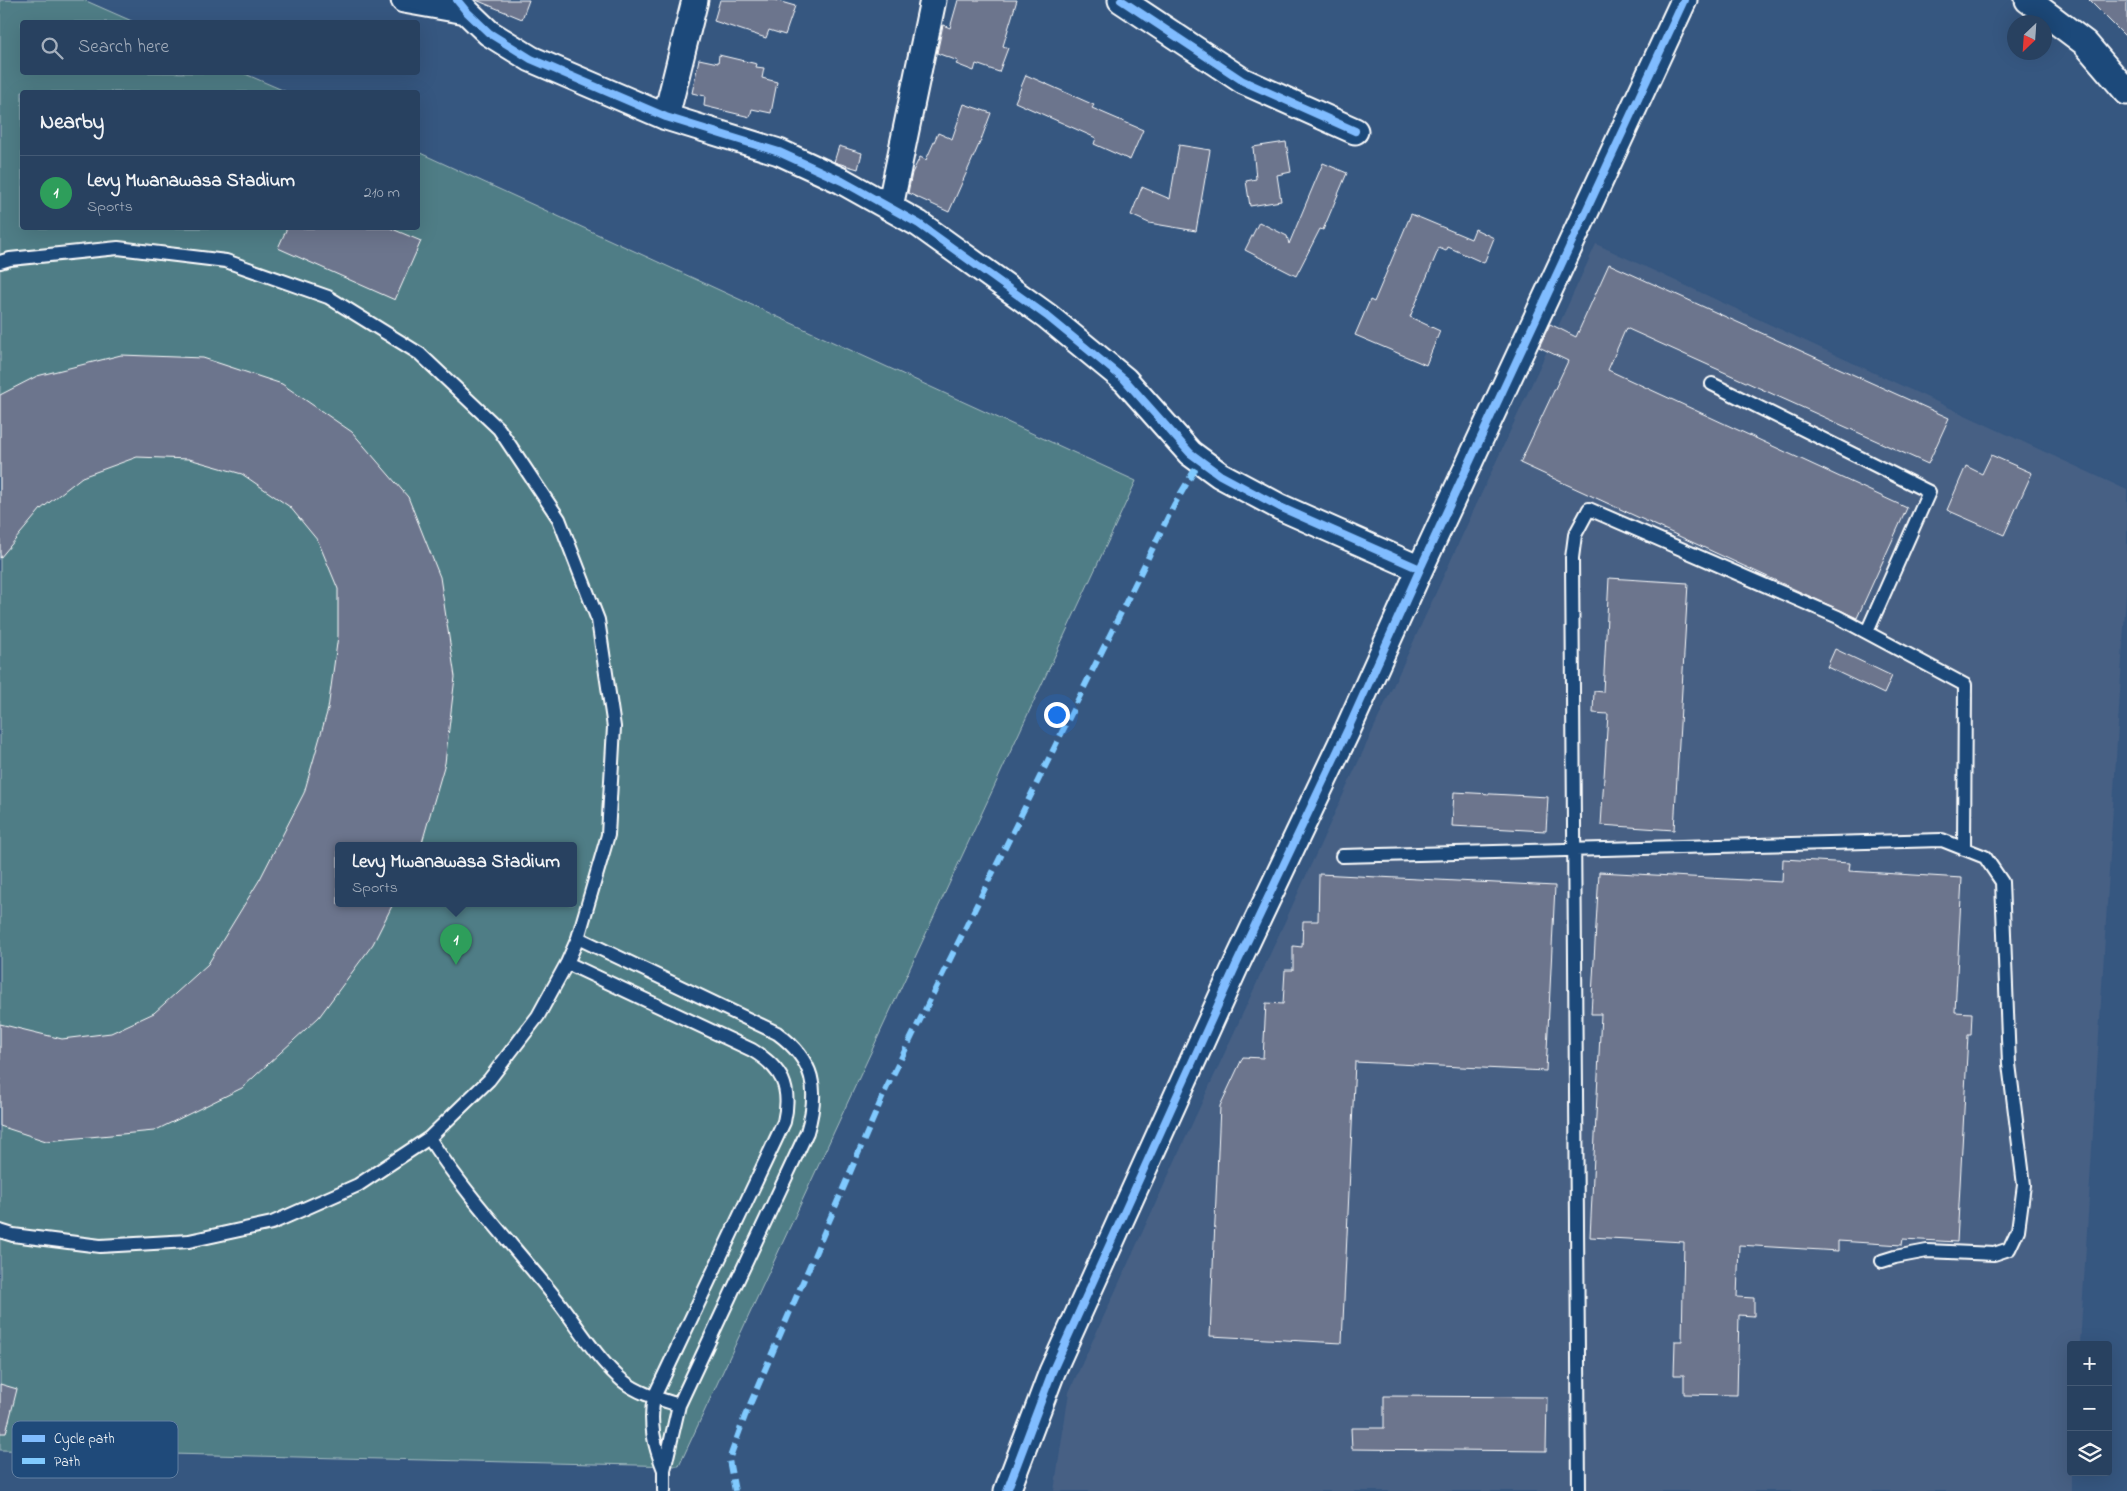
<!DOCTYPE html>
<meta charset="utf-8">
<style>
body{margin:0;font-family:"Indie Flower",sans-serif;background:#304866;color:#f1f3f6}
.controls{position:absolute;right:15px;bottom:15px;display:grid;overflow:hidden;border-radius:5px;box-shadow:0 5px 20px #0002}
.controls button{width:45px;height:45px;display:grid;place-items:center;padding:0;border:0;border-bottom:1px solid #445a75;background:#284160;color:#f1f3f6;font:25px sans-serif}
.compass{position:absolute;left:2007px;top:15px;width:45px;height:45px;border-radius:50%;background:#284160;box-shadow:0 5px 20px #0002;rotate:205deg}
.you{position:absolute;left:1056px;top:714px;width:18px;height:18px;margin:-12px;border:4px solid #fff;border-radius:50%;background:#1a73e8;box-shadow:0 0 0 8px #1a73e833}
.badge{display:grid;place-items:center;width:32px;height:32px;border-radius:50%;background:#e69b98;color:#fff;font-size:16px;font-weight:700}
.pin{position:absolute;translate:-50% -41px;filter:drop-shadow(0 1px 2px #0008)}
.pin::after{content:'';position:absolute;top:26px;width:18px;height:15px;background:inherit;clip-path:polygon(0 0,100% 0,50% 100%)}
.popup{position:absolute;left:335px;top:842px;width:242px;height:65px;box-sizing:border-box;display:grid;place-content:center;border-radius:5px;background:#284160;filter:drop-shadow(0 1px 4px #0005);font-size:16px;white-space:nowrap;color:#a5afbd}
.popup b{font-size:19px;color:#f1f3f6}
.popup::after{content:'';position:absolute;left:50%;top:100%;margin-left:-10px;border:10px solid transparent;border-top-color:#284160}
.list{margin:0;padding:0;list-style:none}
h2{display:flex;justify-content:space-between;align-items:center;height:65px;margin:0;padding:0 20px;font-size:21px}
h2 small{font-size:16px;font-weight:400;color:#a5afbd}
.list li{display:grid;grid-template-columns:32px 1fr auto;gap:15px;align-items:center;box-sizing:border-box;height:75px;padding:0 20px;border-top:1px solid #445a75}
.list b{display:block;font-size:19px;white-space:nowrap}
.list p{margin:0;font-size:16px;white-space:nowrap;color:#a5afbd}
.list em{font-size:16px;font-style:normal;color:#a5afbd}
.icon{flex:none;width:28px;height:28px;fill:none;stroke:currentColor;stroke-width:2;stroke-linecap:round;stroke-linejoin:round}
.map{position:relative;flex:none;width:2127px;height:1491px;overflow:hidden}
.search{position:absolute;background:#284160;box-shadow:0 5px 20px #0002;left:20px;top:20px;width:400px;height:55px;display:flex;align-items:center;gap:12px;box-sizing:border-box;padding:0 18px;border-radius:5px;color:#a5afbd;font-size:19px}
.panel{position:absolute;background:#284160;box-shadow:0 5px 20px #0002;left:20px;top:90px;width:400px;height:140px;border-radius:5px}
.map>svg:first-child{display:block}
.built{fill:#466084}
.green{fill:#4f7d86;stroke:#a7bec2;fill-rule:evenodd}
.building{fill:#6c748d;stroke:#fff}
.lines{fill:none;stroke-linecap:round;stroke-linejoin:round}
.service-casing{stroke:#fff;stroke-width:16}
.minor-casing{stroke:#fff;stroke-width:29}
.service{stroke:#1f4a7a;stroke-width:12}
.minor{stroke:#1f4a7a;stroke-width:25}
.quiet{stroke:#80caff;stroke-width:6;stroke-dasharray:12 6;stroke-linecap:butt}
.cycleway-casing{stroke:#1f4a7a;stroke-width:11}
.cycleway{stroke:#80bcff;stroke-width:8}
.key{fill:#1f4a7a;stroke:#6280a2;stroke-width:1}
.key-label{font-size:14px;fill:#fff}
</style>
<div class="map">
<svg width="2127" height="1491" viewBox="0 0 2127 1491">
<rect width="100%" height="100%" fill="#365780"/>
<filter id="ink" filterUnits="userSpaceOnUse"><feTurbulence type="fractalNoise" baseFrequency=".02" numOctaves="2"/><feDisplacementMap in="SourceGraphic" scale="10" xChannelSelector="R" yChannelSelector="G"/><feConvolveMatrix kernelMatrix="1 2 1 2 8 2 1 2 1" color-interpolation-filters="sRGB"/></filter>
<g filter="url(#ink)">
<!-- built -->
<path class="built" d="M1596,244L2127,490V578L2080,1345H2071V1491H1054L1069,1392Z"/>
<!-- green -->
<path class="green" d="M0,0H84L134,22H22V72L243,73L287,92H22V228H418V152L1136,481L679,1466L0,1450ZM338,846H574V904H338Z"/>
<!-- building -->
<path class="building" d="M476,0H529L522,19Z
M720,0H774L795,6L785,35L769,30L766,38L714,21Z
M958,0H1017L1003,46L1008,48L999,72L976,64L974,71L956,64L958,61L937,53L943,25L950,28Z
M2089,0H2127V38Z
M719,55L757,64L756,67L764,68L762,78L777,82L771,113L752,109L750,117L704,106L705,96L692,93L699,59L718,63Z
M1026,75L1094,105L1092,108L1143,130L1130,160L1094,144L1096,138L1015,102Z
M964,104L991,113L981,140L949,212L908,193L912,173L920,157L926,160L938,133L952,139Z
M1286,142L1291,172L1277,175L1281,201L1250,206L1246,181L1256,179L1253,147Z
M1179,145L1210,150L1196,231L1149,223L1131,215L1142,187L1170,199Z
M839,146L862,153L858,169L834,162Z
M1323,163L1347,173L1323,230L1320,229L1296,276L1245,250L1259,222L1287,236L1289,244Z
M1411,214L1471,239L1475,229L1494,238L1484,263L1448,247L1446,251L1439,248L1410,317L1440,331L1426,365L1355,335L1370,300L1374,302Z
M287,228H390L421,241L395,300L278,248Z
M1609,264L1949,418L1928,464L1626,328L1608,370L1907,508L1857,618L1520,463L1568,361L1539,347L1550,324L1576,337Z
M121,355L203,358L282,384L352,432L408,497L440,577L455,677L445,763L421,846H338V904H393L373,944L319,1017L242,1088L154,1131L46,1141L0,1126V1024L62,1039L111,1033L154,1013L208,964L260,879L304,793L328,709L338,636V589L318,541L290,507L242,474L189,459L137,457L82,477L41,509L0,558V395L37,376Z
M1991,455L2032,473L2004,535L1947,510L1966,466L1982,474Z
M1609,578L1688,583L1674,830L1601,825L1608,714L1593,713L1594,691L1603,692Z
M1835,649L1892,676L1884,694L1827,667Z
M1454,792L1548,797L1546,831L1452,826Z
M1783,859L1850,863L1849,871L1962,878L1955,1012L1972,1013L1971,1035H1968L1957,1242L1903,1239L1902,1245L1838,1241V1251L1739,1245L1737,1297L1754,1298V1316L1739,1315L1737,1395L1684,1394V1375H1674L1675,1341H1682L1684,1242L1590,1237L1601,1014H1591L1599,872L1782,882Z
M1319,874L1555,886L1546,1071L1355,1062L1342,1343L1210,1336L1220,1106L1243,1057L1263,1058L1266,1003L1283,1004L1285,970H1293V946L1302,947L1303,921H1318Z
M0,1384L17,1389L6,1433H0Z
M1384,1396L1547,1397L1546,1451L1352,1449L1351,1428H1384Z"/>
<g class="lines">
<!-- service casing -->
<g class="service-casing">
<path id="service" d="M0,262L10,259L118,248L226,261L328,297L420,354L499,429L559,519L598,620L614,727L608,835L578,938L567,963L538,1016L489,1080L429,1138L358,1185L272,1223L189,1241L100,1246L13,1235L0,1231
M1712,384L1929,492L1867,632
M1342,856L1942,840L1985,857L2002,882L2009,1064L2024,1185L2018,1230L2009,1249L1994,1254L1927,1251L1895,1257L1882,1261
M578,938L777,1033C814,1060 820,1089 807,1132L679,1405L664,1470V1491
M567,963L752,1050C782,1068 792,1087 784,1122L654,1397C649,1424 654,1445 664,1470
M429,1138C466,1195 512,1244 554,1296C576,1323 597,1360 623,1381C639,1394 660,1399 679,1405
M1579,1491L1572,558L1575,535L1589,509L1838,617L1965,685L1964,849"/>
</g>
<!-- minor casing -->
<g class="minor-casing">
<path id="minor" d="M404,0L466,11
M457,0L466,11L489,33L531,59L666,117L779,152L842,181L919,224L1047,316L1125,380L1190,453L1220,475L1280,507L1420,569
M1121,0L1243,81L1355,131
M2028,0L2085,43L2127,92
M666,117L695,0
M890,207L933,0
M1007,1491L1052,1372L1237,963L1348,729L1420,569L1684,0"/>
</g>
<!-- service -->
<use href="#service" class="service"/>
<!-- minor -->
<use href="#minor" class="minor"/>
<!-- quiet -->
<path class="quiet" d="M735,1491L729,1460L745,1416L886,1089L1174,505L1200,461"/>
<!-- cycleway casing -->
<g class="cycleway-casing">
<path id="cycleway" d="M457,0L466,11L489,33L531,59L666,117L779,152L842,181L919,224L1047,316L1125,380L1190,453L1220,475L1280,507L1420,569
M1121,0L1243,81L1355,131
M1007,1491L1052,1372L1237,963L1348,729L1420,569L1684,0"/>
</g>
<!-- cycleway -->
<use href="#cycleway" class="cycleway"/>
</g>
</g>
<!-- legend -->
<rect x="12" y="1421" width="166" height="57" rx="8" class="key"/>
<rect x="22" y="1435" width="23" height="7" fill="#80bcff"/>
<rect x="22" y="1458" width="23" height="6" fill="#80caff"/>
<g class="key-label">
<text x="54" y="1443">Cycle path</text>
<text x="54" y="1466">Path</text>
</g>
</svg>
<div class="controls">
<button>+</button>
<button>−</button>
<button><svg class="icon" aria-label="layers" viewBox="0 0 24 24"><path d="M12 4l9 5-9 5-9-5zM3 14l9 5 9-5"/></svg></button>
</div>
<svg class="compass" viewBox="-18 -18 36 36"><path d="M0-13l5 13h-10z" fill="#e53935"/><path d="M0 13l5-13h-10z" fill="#a5afbd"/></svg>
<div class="you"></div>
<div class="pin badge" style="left:456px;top:965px;background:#2e9e5b">1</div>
<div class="popup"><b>Levy Mwanawasa Stadium</b>Sports</div>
<div class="search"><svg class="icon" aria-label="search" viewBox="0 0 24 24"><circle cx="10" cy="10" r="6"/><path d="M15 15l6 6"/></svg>Search here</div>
<section class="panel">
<h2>Nearby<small></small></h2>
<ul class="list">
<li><span class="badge" style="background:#2e9e5b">1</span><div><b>Levy Mwanawasa Stadium</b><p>Sports</p></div><em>210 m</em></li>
</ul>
</section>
</div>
